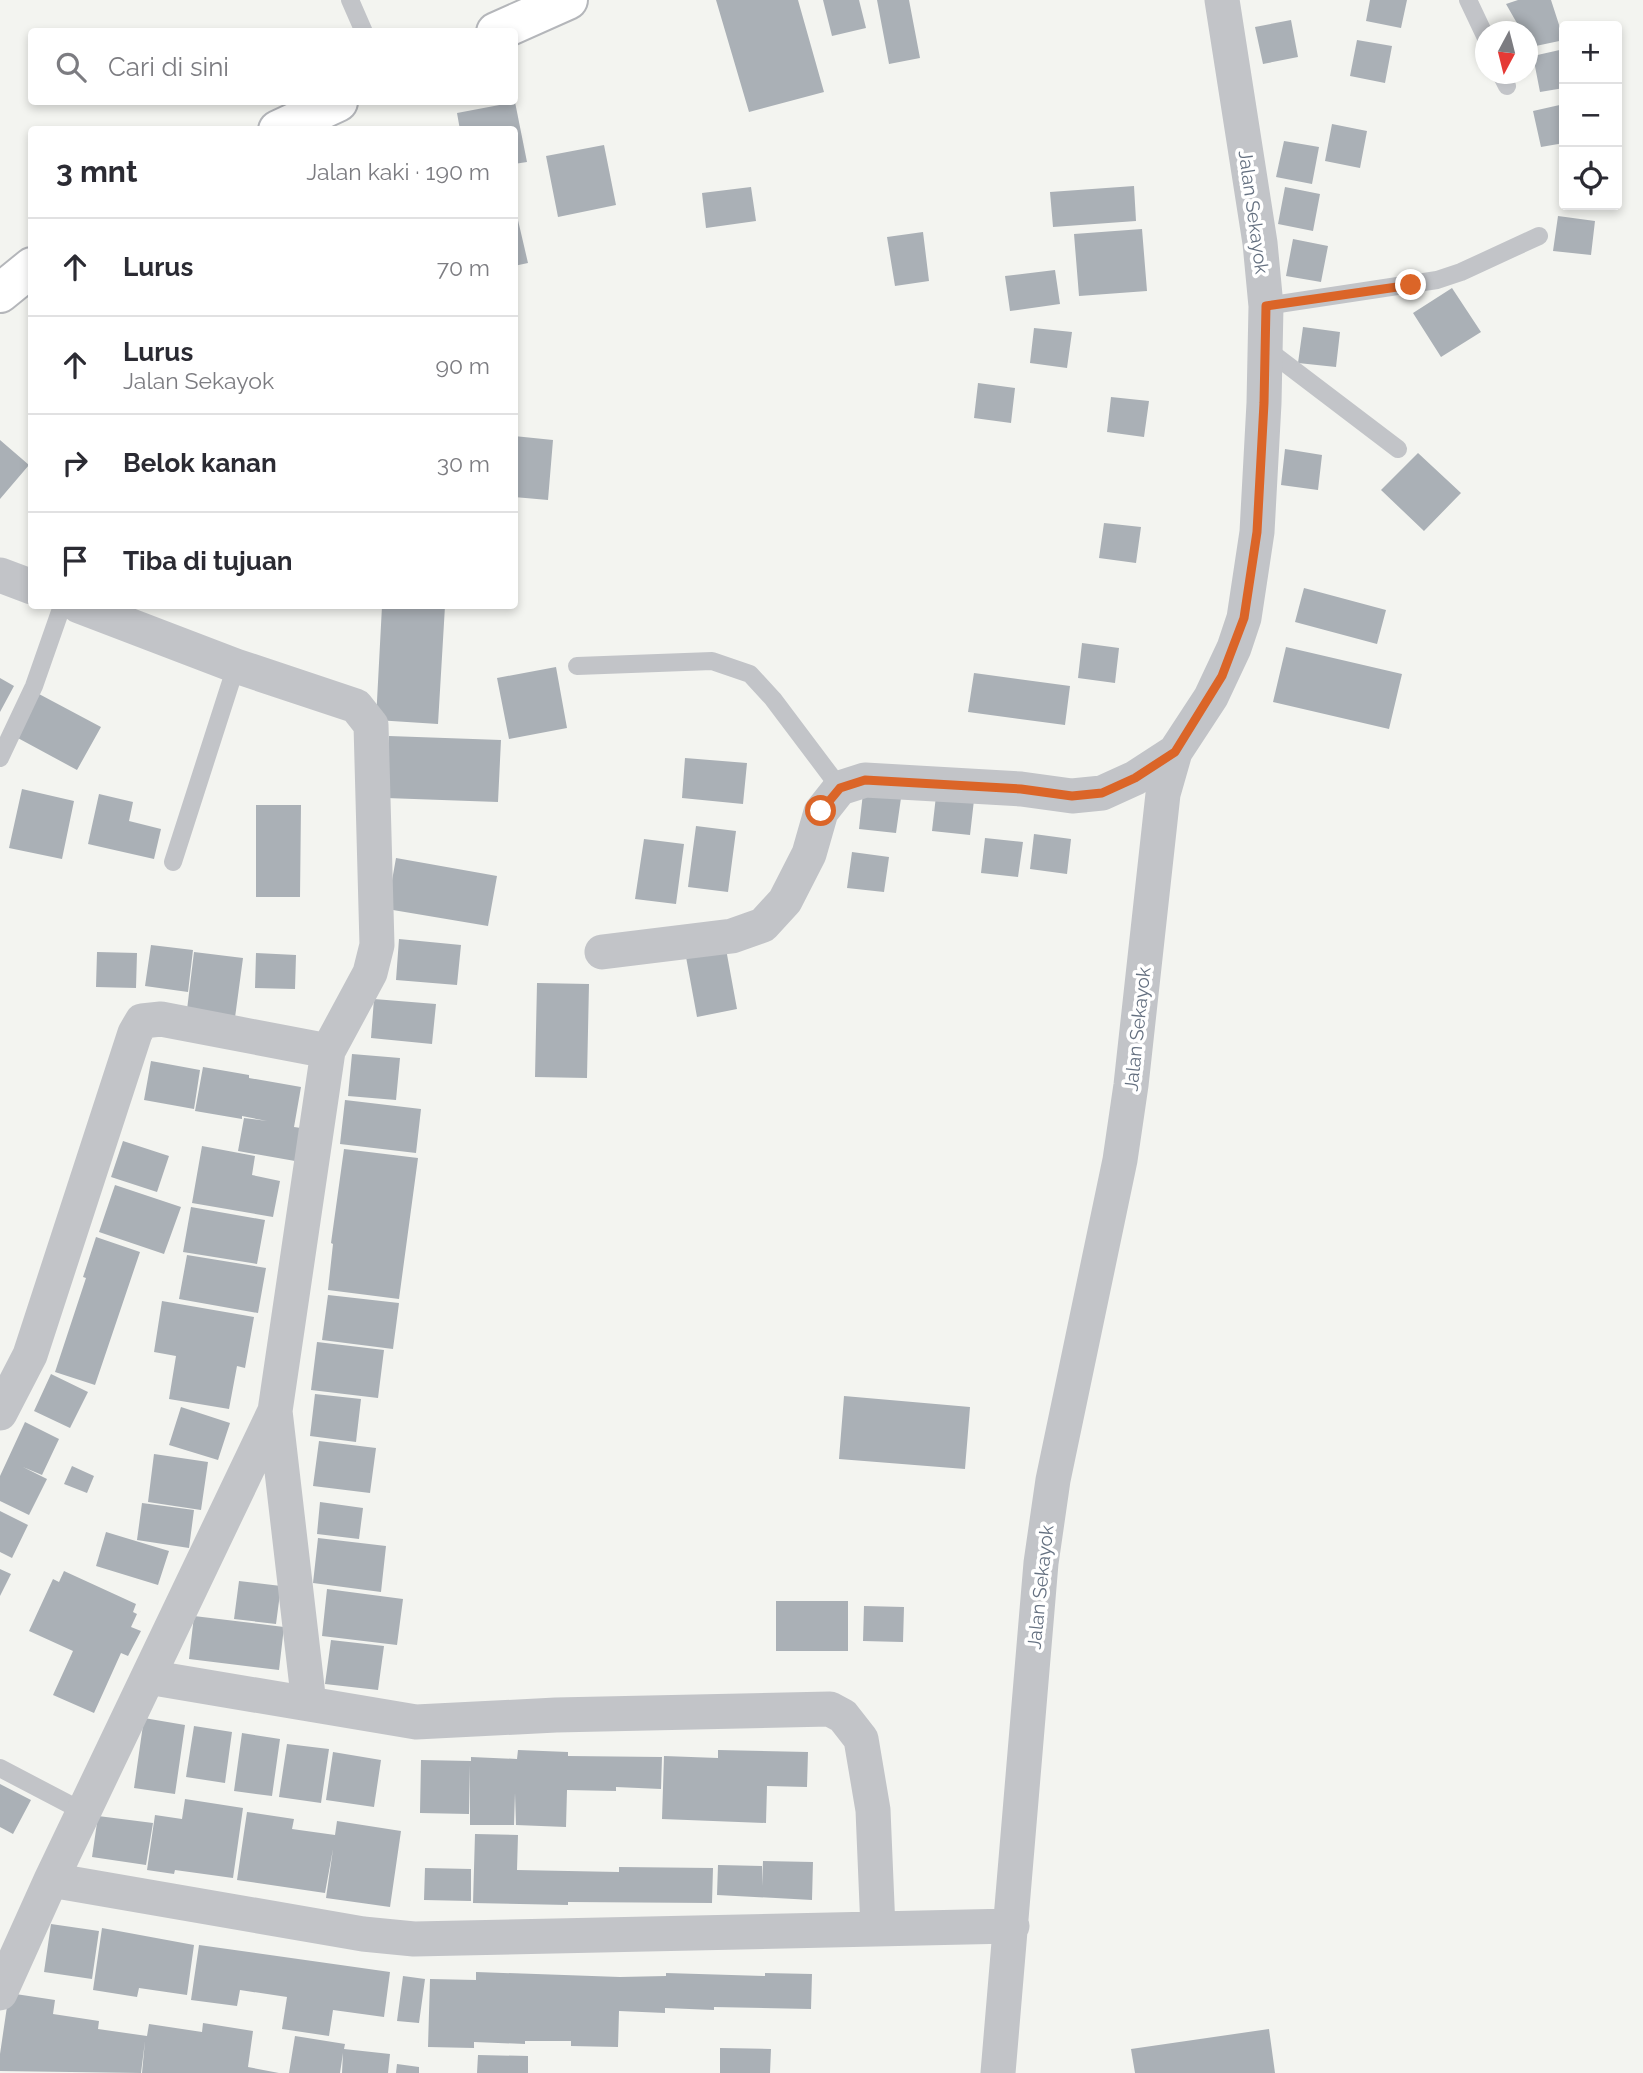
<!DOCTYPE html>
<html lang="id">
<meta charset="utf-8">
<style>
body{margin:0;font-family:Raleway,sans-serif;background:#f2f2f3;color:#2b2b33}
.controls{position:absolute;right:21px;top:21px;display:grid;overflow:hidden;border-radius:7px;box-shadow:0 4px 10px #0003}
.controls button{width:63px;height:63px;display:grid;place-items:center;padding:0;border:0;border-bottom:2px solid #e1e1e2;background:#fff;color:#2b2b33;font:35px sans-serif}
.compass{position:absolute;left:1475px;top:21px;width:63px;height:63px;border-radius:50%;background:#fff;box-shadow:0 4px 10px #0003;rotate:187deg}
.stop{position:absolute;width:21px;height:21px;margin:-16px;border:5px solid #db6528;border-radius:50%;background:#fff}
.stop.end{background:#db6528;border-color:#fff;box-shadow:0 2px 7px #0008}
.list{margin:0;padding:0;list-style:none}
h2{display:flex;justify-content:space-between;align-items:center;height:91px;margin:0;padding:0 28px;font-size:30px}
h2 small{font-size:23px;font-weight:400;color:#7c7c81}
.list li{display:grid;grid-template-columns:46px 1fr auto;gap:21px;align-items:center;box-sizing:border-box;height:98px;padding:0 28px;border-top:2px solid #e1e1e2}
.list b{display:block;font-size:26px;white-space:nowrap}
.list p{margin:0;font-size:23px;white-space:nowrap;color:#7c7c81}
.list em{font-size:23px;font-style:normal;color:#7c7c81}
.icon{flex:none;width:38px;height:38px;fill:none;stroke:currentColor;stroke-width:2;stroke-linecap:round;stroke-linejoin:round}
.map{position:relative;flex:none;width:1643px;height:2073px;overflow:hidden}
.search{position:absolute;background:#fff;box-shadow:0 4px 10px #0003;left:28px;top:28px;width:490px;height:77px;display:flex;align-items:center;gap:18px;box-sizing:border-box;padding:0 24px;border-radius:7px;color:#7c7c81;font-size:26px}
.panel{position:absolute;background:#fff;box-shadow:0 4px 10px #0003;left:28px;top:126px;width:490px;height:483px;border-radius:7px}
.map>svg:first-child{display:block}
.building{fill:#aab0b6}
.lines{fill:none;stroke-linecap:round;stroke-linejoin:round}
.highway-casing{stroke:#b4b6ba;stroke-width:42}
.lane{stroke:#c2c4c8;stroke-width:18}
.street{stroke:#c2c4c8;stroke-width:35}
.highway{stroke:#fff;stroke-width:38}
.route{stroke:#db6528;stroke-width:9}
.labels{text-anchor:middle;stroke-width:7;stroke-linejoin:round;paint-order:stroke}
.street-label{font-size:19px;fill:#647080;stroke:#fff}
</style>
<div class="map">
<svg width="1643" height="2073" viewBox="0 0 1643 2073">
<rect width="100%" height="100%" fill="#f3f4f0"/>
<!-- building -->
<path class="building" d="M716,0H798L824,92L749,112Z
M823,0H859L866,28L832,36Z
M877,0H909L920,58L889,64Z
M1370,0H1407L1401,28L1366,21Z
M1518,0H1551L1564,40L1531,47L1528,41V32H1522L1506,4Z
M1291,20L1298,57L1263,64L1255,27Z
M1357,40L1392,46L1385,83L1350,76Z
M1564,49V88L1540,92L1533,56Z
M515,102L527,162L514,164V130H460L457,113Z
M1564,104V143L1541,147L1533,111Z
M1332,124L1367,131L1360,168L1325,161Z
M1284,141L1319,147L1312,184L1276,177Z
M604,145L616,205L558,217L546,156Z
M1134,186L1136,221L1053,227L1050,192Z
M751,187L756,221L706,228L702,193Z
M1285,187L1320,194L1313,231L1278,224Z
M514,203L528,263L514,266Z
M1558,216L1595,221L1591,255L1553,251Z
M1142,229L1147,291L1079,296L1074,234Z
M923,232L929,281L895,286L887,237Z
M1293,239L1328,246L1321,282L1286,276Z
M1055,270L1060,304L1010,311L1005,276Z
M1452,288L1481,332L1441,357L1413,313Z
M1303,327L1340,332L1336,367L1298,363Z
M1034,328L1072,332L1067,368L1030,363Z
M978,383L1015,388L1011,423L974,418Z
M1111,397L1149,401L1144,437L1107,432Z
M514,436L553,440L548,500L514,497Z
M0,440L29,465L0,499Z
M1285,449L1322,455L1318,490L1281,485Z
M1418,453L1461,493L1424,531L1381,490Z
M1104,523L1141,527L1136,563L1099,558Z
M1304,588L1386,610L1377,644L1295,622Z
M382,606H445L438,724L376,720Z
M1082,643L1119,648L1115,683L1078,678Z
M1286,647L1402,674L1389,729L1273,702Z
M556,667L567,728L509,739L497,678Z
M974,673L1070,686L1065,725L968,712Z
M0,678L14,686L0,712Z
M39,694L101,727L77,770L16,737Z
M389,736L501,740L498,802L386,798Z
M685,758L747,763L743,804L682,798Z
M22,789L74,801L62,859L9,848Z
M863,793L901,798L896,833L859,829Z
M99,794L133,802L129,821L161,829L154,859L88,844Z
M936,796L974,800L970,835L932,831Z
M256,805H301L300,897H256Z
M696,826L736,831L728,892L688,887Z
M1034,834L1071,839L1067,874L1030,869Z
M985,838L1023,842L1018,877L981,873Z
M644,839L684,844L676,904L635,899Z
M852,852L889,857L884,892L847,888Z
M396,858L497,876L488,926L387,909Z
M399,939L461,945L457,985L396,980Z
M151,945L193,950L188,992L145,986Z
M726,949L737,1009L697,1017L686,957Z
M97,952L137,953L136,988L96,987Z
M194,952L243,958L234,1025L186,1018Z
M256,953L296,955L295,989L255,988Z
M537,983L589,984L587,1078L535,1077Z
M374,999L436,1004L432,1044L371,1038Z
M352,1054L400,1058L396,1100L348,1096Z
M151,1061L200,1070L194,1109L144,1100Z
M203,1067L249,1075V1078L301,1087L294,1127L301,1128L295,1161L238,1151L244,1118L267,1121L242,1116V1119L195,1111Z
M345,1100L421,1109L416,1153L340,1144Z
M123,1141L169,1156L157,1192L111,1177Z
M202,1146L255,1156L252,1175L280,1181L273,1217L192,1203Z
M344,1149L418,1158L399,1299L328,1290L333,1244L331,1243Z
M115,1185L181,1207L164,1254L99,1232Z
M191,1207L265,1220L257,1264L183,1252Z
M96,1237L140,1252L95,1385L55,1372L86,1278L83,1277Z
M187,1255L266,1268L258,1313L179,1299Z
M328,1295L399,1303L393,1349L322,1340Z
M162,1301L254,1317L245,1368L237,1366L229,1409L169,1399L176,1356L154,1352Z
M317,1342L384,1350L378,1398L311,1390Z
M51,1374L88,1392L70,1428L34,1411Z
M315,1394L361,1399L356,1442L310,1436Z
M844,1396L970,1407L965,1469L839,1459Z
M181,1407L230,1423L218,1460L169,1445Z
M25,1422L59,1439L42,1475L23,1467L47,1479L29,1515L0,1501V1476Z
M319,1441L376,1448L370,1493L313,1486Z
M154,1454L208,1462L201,1510L148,1502Z
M72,1466L94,1476L87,1493L64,1484Z
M320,1502L363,1508L359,1539L317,1534Z
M142,1503L194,1510L189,1548L137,1540Z
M0,1511L28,1525L12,1558L0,1552Z
M106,1532L169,1551L158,1585L96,1566Z
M318,1538L386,1546L381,1592L313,1583Z
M0,1569L11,1574L0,1596Z
M64,1571L136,1604L133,1612L137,1614L131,1627L141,1631L128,1656L121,1653L94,1713L53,1695L73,1651L29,1631L53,1579L59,1582Z
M239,1581L281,1586L276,1624L234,1619Z
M327,1589L403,1599L397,1645L322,1636Z
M776,1601H848V1651H776Z
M864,1606L904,1607L903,1642L863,1641Z
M194,1616L284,1627L279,1670L189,1659Z
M331,1640L384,1646L378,1690L325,1684Z
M144,1718L185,1725L175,1794L134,1788Z
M194,1726L232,1732L225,1783L186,1777Z
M242,1733L280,1739L272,1796L234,1791Z
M287,1744L329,1749L321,1803L279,1797Z
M518,1750L568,1752V1756L662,1757L661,1789L616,1787V1791L567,1790L566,1827L516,1825L515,1793L514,1825H470V1765L469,1814L420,1813L421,1760L471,1761V1757L517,1759Z
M718,1750L808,1752L807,1787L767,1786L766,1823L662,1819L664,1756L718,1758Z
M333,1752L381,1760L374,1807L326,1800Z
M0,1784L31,1800L13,1834L0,1827Z
M185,1799L243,1808L233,1878L175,1870L174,1874L147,1870L155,1815L182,1819Z
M247,1812L294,1819L292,1829L335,1835L337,1821L401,1831L390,1907L326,1898L333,1849L325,1893L237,1880Z
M98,1816L153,1823L146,1865L92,1857Z
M475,1834L518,1835L517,1870L619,1872V1867L713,1868L712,1903L568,1902V1905L473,1903Z
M763,1861L813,1862L812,1900L717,1895L718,1865L762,1866V1886Z
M425,1868L471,1869V1901L424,1900Z
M51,1924L99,1931L92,1979L44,1972Z
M102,1928L194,1945L187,1995L139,1988L137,1997L93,1990Z
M199,1945L390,1972L384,2017L333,2010L329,2036L282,2029L287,1997L240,1990L237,2006L191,2000Z
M476,1972L620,1977L666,1976V1973L765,1976V1973L812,1974L811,2009L714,2007V2010L665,2008V2013L619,2011L618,2047L571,2046V2041H525V2044L474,2042V2048L428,2047L430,1979L476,1980Z
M403,1976L425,1979L419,2023L397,2021Z
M9,1993L55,2000L53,2014L99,2021L98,2029L147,2036L149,2024L202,2032L203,2023L253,2031L248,2067L279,2073H142L145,2041L141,2073L0,2071V2054Z
M1269,2029L1275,2073H1135L1131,2049Z
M295,2036L345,2044L344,2049L390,2054L388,2073H342L343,2053L340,2073H289Z
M720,2048L771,2049L770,2073H720Z
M478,2055L528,2056V2073H477Z
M397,2064L419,2067V2073H396Z"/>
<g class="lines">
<!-- highway casing -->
<g class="highway-casing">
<path id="highway" d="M496,32L568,0
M278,130L338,102
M0,293L32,267"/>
</g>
<!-- lane -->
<path class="lane" d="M350,0L364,32
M1468,0L1486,38
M1501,74L1507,86
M1266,306L1437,280L1461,272L1539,236
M1265,348L1398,449
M577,666L712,661L750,674L773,699L840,788
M0,758L34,686L62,606
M173,862L236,666
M0,1768L84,1812"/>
<!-- street -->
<path class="street" d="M0,575L32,587
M602,952L732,936L763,925L785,901L809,854L821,812L840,788L865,780L1021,789L1072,796L1102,793L1135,778L1175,752
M275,1411L309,1704
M0,1413L30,1355L135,1033L142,1021L161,1019L328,1051
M148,1677L416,1722L556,1715L830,1709L843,1716L861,1739L873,1810L878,1929
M51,1880L363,1934L414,1939L1012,1926
M0,1993L51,1880L275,1411L328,1051L370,973L377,945L371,725L356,706L236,666L79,606
M998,2073L1041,1563L1053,1480L1120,1160L1131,1085L1163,794L1175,752L1211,697L1234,648L1244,618L1257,532L1264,403L1266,306L1260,243L1222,0"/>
<!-- highway -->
<use href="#highway" class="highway"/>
</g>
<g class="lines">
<!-- route -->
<path class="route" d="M821,811L840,788L865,780L1021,789L1072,796L1102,793L1135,778L1175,752L1222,676L1244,618L1257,532L1264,403L1266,306L1411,285"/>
</g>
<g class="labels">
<!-- street labels -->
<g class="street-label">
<text transform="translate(1254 212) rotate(82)" y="7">Jalan Sekayok</text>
<text transform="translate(1137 1029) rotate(-84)" y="7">Jalan Sekayok</text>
<text transform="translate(1040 1587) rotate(-84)" y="7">Jalan Sekayok</text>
</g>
</g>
</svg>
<div class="controls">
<button>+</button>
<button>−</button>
<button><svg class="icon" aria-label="locate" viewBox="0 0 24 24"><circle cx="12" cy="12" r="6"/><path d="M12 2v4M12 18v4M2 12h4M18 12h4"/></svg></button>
</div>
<svg class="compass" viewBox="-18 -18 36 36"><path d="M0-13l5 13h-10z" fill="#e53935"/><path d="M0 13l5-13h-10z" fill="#7c7c81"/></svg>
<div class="stop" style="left:821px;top:811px"></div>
<div class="stop end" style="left:1411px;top:285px"></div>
<div class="search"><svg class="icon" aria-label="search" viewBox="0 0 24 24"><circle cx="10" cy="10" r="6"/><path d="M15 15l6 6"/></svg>Cari di sini</div>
<section class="panel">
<h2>3 mnt<small>Jalan kaki · 190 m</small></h2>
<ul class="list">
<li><svg class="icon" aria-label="ahead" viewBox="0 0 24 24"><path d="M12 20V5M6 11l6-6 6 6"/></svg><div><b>Lurus</b></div><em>70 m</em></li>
<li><svg class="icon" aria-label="ahead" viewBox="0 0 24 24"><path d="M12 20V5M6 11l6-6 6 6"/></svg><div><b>Lurus</b><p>Jalan Sekayok</p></div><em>90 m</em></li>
<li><svg class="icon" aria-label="right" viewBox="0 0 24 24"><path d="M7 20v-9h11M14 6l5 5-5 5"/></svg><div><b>Belok kanan</b></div><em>30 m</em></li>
<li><svg class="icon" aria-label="arrive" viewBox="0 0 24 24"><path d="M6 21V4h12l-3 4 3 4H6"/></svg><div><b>Tiba di tujuan</b></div></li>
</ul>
</section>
</div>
